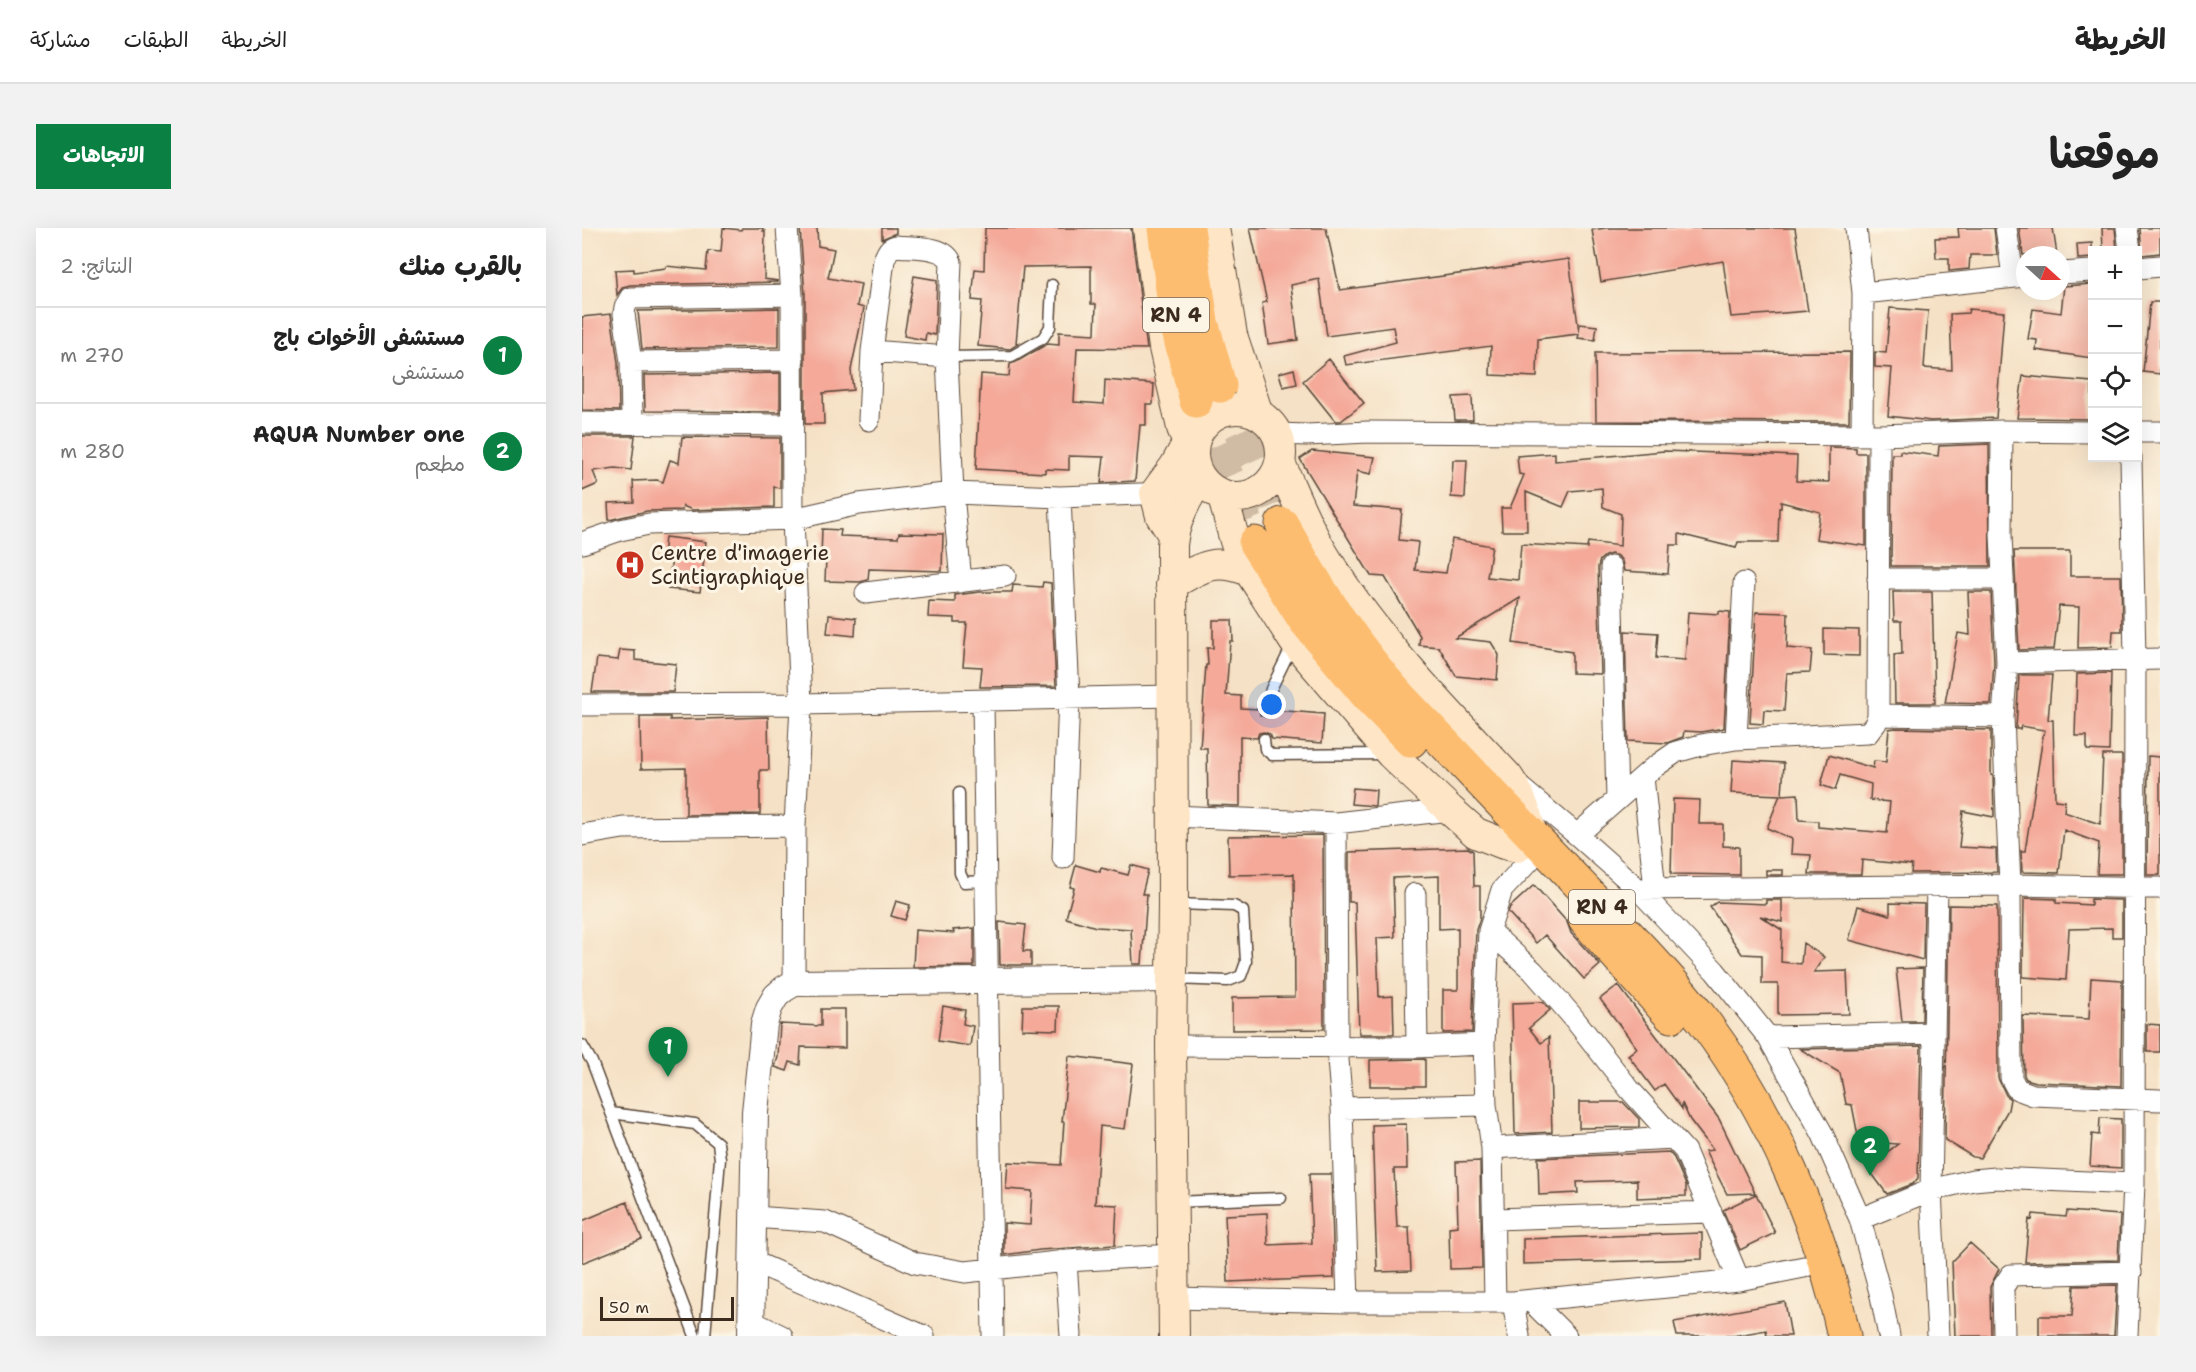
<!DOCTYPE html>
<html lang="ar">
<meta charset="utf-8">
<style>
body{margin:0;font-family:"Shantell Sans","Playpen Sans Arabic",sans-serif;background:#f2f2f2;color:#222;direction:rtl}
.controls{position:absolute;right:18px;top:18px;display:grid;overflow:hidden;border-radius:0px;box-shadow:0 6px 24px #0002}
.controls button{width:54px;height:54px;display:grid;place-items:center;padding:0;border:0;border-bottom:2px solid #e0e0e0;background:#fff;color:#222;font:30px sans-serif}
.compass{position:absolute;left:1434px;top:18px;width:54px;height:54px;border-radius:50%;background:#fff;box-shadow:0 6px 24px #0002;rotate:111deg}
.scale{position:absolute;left:18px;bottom:15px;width:134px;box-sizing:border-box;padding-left:6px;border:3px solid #3b2a1e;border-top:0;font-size:16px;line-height:21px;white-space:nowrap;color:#3b2a1e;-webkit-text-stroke:4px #fcf5e5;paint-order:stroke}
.you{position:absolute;left:690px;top:477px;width:21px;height:21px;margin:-15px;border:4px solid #fff;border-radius:50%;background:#1a73e8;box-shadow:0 0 0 9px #1a73e833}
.badge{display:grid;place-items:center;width:39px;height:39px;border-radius:50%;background:#0b8043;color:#fff;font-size:20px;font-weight:700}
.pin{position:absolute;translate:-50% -50px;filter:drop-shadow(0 2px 3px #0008)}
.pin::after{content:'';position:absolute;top:32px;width:21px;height:18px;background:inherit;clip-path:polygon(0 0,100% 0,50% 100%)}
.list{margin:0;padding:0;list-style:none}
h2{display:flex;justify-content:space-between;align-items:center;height:78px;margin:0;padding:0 24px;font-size:26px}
h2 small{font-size:20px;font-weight:400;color:#767676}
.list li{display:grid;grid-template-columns:39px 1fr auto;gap:18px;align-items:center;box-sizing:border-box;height:96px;padding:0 24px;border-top:2px solid #e0e0e0}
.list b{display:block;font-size:22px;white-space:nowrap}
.list p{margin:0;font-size:20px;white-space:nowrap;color:#767676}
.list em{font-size:20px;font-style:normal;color:#767676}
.icon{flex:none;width:33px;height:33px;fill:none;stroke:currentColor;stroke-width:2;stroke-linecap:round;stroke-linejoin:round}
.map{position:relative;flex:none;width:1578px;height:1108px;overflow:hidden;direction:ltr;border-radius:0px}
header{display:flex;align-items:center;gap:36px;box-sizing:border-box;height:84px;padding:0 30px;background:#fff;border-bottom:2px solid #e0e0e0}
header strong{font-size:28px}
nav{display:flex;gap:33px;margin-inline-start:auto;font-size:21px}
.intro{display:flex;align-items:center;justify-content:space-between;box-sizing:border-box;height:144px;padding:0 36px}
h1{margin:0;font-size:42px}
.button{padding:15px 27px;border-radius:0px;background:#0b8043;color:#fff;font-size:21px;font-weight:700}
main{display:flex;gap:36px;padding:0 36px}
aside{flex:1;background:#fff;border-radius:0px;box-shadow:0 6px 24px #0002}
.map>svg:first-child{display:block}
.building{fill:#f4a999}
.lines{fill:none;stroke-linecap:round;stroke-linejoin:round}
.trunk-tunnel{stroke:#d0bca4;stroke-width:33;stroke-dasharray:33 16;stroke-linecap:butt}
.service-casing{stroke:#574537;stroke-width:13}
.minor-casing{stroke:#574537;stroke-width:23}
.tertiary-casing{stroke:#574537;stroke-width:28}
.secondary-casing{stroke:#574537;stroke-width:32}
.trunk-casing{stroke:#574537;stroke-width:35}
.service{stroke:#fff;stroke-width:10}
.minor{stroke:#fff;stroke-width:21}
.tertiary{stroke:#fff;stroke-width:26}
.secondary{stroke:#fee5c5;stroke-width:30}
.trunk{stroke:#fcbd6f;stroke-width:33}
.labels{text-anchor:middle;stroke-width:6;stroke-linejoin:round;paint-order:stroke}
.shield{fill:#fcf5e5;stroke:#75675a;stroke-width:1.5}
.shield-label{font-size:20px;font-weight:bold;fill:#3b2a1e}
.poi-label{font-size:21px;fill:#3b2a1e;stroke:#fcf5e5;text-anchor:start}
</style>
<header>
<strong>الخريطة</strong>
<nav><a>الخريطة</a><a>الطبقات</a><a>مشاركة</a></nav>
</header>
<div class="intro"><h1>موقعنا</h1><a class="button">الاتجاهات</a></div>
<main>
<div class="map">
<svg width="1578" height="1108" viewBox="0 0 1578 1108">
<rect width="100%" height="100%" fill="#fcf5e5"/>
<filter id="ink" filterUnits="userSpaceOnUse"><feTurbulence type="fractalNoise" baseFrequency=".0167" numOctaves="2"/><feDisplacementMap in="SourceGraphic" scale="12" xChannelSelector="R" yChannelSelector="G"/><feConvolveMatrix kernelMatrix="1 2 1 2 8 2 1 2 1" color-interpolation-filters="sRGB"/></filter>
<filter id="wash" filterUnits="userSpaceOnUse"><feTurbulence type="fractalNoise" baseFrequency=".008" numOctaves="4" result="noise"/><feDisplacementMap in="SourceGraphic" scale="24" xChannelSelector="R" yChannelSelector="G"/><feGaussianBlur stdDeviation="1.35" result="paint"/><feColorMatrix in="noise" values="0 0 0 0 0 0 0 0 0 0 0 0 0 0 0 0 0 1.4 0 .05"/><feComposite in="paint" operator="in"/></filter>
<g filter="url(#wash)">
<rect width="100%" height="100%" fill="#f5e1c5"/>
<g id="blocks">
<!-- building -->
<path class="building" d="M141,0L159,2L160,0H181V3H183L182,51L196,53V54L48,57L41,59L35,67L33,42L52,41V44L84,40V38L124,42L126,23L139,24Z
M218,0H235L236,18L252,21L246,50L279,56L275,78L282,80L269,142L271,162L241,165L242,196H223V67Z
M300,0H314V5L300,11Z
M403,0H549L565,121L495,120L492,174L522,176L523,152L572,156L571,176H564V197H558L553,253L519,255L522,229L487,228V242L463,241V245L394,241L399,146L427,148L428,136L434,134L465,116L477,117V104L513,106L514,76H509V38L441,39L434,115H437L428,121L396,118L400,73L390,72L393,41L402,42Z
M668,0H744L758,62L987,31L997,104L998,96L1015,98L1013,112L996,110L997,106L956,111L955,149L908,147L909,118L764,137L762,128L814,114L811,99L745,108L737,51L709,57L716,112L686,116L680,75L685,74Z
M1024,0H1213L1226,83L1149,89L1141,33L1019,54L1010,2Z
M1376,0H1412L1415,27H1388L1387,41L1367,43V30H1354L1353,10L1377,9Z
M1437,0H1471L1475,27H1441Z
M1520,0H1533L1535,22H1521Z
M1558,0H1578V25L1560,27Z
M1510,15V30L1496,31L1495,16Z
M332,48L355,52L353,107L344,105L343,112L322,108Z
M1510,56V130L1454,122L1455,112L1446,111L1451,81L1479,85L1482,58Z
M1568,74H1578V146L1561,144Z
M197,80V119L60,121L56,83Z
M1308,80L1346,83L1342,140L1370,142L1368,86L1386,85L1387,81L1422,84L1414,190L1349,193L1306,188L1310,140L1293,139V124L1304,125Z
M29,86L36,135L37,183L0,182V89Z
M1268,124L1267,194L1014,193L1013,125Z
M747,131L782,175L759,193H753L721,153Z
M712,141L715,156L701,159L697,145Z
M198,145V184L63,183L62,147Z
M1441,148L1510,154V191L1435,190Z
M890,168L891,192H873L871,169Z
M0,208H53L49,242L33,240L11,243L16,256L0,263Z
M100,209L198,210V260L192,259V279L110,282L101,278L100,282L65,283L27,292L26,275L52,274L51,253L75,252L81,254L88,232L97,235Z
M1407,216L1408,338H1309L1310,226H1318V223L1356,228L1357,218Z
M1247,219L1274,220V225H1284V318L1234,311L1238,284L1199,274V280H1197L1196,314H1156L1154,320L1097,306V317H1088L1086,346L1042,343L1040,333L1036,328L1029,326L1023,328L1018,332L1016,339L1019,446L990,445V424L931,415L938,370L873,410L909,414L917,427L915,452L874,448L857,419L837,417L838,408L803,349L789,348L718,231L730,223L793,229L789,246L775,243L771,278L820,282L817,312L836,314L833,342L864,345L870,311L910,318L905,349L936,352L939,316L1005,320L1006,314L1038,318L1039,286L1021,279L1020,260L988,263L981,279L944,264L945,303H920L919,280H928L942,247L937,246L935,228L973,225V233L1082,223L1215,228L1214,253L1247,254Z
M871,232H885L883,270L869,269Z
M240,301L259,302L258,308L316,310L317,305L361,306L360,343L287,341L286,352L278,354L243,353L244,330H239Z
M83,309L124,314L118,364L86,361L90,329L81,328Z
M1432,323H1488V348H1539L1540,403H1531L1530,419L1496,420L1497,379L1477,378L1472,421L1437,422Z
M461,354L469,355L474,458L398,459L400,439L381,438L385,395H373V390L346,389L347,373L373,374V367L398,364H430L431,357L460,359Z
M1311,364H1350L1353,475H1313L1312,427L1320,426L1319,393H1312Z
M1386,364H1409L1412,435L1409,476L1363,475L1376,405L1388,407Z
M1137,383L1148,384L1142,500L1119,504L1102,503L1101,509L1085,515L1046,513L1043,403L1076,405L1074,430L1103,432L1106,384L1137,386Z
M1174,384L1206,385L1205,420L1230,422L1228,444L1205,445L1202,483L1182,482L1181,496L1168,495Z
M247,387L274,390L273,408L245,405Z
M631,392H650L651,413H648L644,467L659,468V480L677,481L678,487L683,489L689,488L692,482L742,486L740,515L690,511L688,506L682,504L677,505L675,510L658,509V578L626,577L625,520H618L624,437H626L625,420H631Z
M1242,401L1277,402V428L1242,427Z
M38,422L53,423V432L94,436L91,464H10L15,430L36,432Z
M1529,445L1527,523L1505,522V508H1493L1495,446Z
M1437,447H1470L1466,492H1471L1473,572L1483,573L1482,584L1518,596L1521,527H1540V646H1515L1517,615L1482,602L1477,645L1440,644L1439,623H1443L1462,502L1439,498L1438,501H1434Z
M58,489H88V492L186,489L187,542H178V586L104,587V540L59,541Z
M1313,500L1409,502V547L1411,548L1412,589L1381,583L1377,619L1414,621L1415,644L1329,645L1330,637L1280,632L1279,646H1227L1229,627L1209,626L1210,611L1185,600L1198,567L1149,565L1151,532L1202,535L1200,567L1216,566L1217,592L1236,593V599L1305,605L1308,574L1288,572L1289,556L1258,547L1253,562L1239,557L1247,527L1291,540L1292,533L1304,534L1307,501Z
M1566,528L1578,529V647H1565Z
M771,560L794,562L793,578L769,576Z
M1091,571L1118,572L1117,596H1141V618L1157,619V647L1089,646Z
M741,607L742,801L650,802V770L713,769L712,646L647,647L646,608Z
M886,620L891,623L892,658H898V690L894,702L890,804L861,805V762H876V700L857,701V648L811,650L813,709L795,710L797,769L811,768L812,806H777L773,674H767V624Z
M494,637L518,644L519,640L546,647L549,637L566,642L560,666H565L560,736H551L549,701L514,699L484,690L492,660L488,659Z
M1184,642H1201V647H1184Z
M952,657L985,694L989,705L1018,737L1002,751L963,707L954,715L926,684L928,679Z
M1442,670L1474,671V675L1509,677V671L1540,672V709H1530V700L1487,701L1484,752L1441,749Z
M1184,672H1200V694L1178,688L1200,702L1199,734L1219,736L1221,715L1242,729L1232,744L1265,743L1267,786L1196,787V756H1180V727L1160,726L1128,679L1135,674L1184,676Z
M314,673L328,677L323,692L309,688Z
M1308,675L1342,676L1341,732L1267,712L1276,678L1308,687Z
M1367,677L1415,678L1416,850L1424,867L1428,871L1426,882L1398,930L1391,929L1363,912Z
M417,694L444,697L441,723H449V737H418Z
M392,700V738L331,739L333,702L372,705L371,702Z
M1341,740L1340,793H1320L1314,741Z
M1509,750L1540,752L1539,858L1454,854L1444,851L1442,847L1441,788L1507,791Z
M1036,757L1137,891L1173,965L1145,966L1123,923L1131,922L1108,892L1100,875V881L1082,856L1073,863L1046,827L1055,820L1018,771Z
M961,774L968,782L947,800L959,815L967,809L970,904L933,906L930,775Z
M361,778L383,782L381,796L391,798L388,818L356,813Z
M441,778H477L476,802L440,801Z
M239,781H263V820L219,819L218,837L208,834L205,843L193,839L196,829L198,796L239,798Z
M1565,796L1578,797V824H1565Z
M1339,818L1336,950L1331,956L1305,966L1285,939L1316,916L1277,913L1270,877L1264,876L1258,845L1218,821Z
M487,828L551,836L543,901L518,898L513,976L535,977L533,1017L458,1022L422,1027V995L448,997L450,963L424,961L426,934L479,937L482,894H480Z
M843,831V858H788V832Z
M997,874H1041L1057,891V899L997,900Z
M1518,890L1539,891V940L1508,938L1510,906L1517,907Z
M824,896L825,941H812L815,999H827L829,1043L795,1044L790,897Z
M1087,924L1092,930L1104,957V968L1055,970V952L995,954L996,965L957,967L956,930Z
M898,933L900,1040L868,1041L867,999L876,998L874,934Z
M727,946H749L752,1050L646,1054L643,987L685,985L686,1017L730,1015Z
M1174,966L1193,1005L1158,1022L1141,982Z
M45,974L60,1011L0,1035V993Z
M1485,983L1538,987L1536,1032L1443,1034L1447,991L1450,992L1451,986L1484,989Z
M1120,1005V1031L941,1036V1011Z
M1388,1015L1417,1041L1408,1059L1409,1108H1373L1370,1034Z
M1535,1057L1532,1108H1457V1088H1490L1492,1058Z
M1203,1074L1209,1108H1185L1184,1102L1151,1108H1095L1092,1094Z"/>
</g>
</g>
<g filter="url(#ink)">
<use href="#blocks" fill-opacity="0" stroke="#574537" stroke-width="1.5"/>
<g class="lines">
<!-- trunk-tunnel -->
<path class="trunk-tunnel" d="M638,158L700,296
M614,173L673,315"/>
<!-- service casing -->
<g class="service-casing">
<path id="service" d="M365,129L430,128L461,110L468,99L470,57
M684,482L689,461L711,416
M682,511L683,521L690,527L803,526
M377,565L378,645L382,654L404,653
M591,751L646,753L659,748L664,734L661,683L652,678L594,676
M0,817L10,834L113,1108
M29,885L113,896L136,915L138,931L123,1108
M591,974L699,970"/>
</g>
<!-- minor casing -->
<g class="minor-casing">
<path id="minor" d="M205,0L210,67L211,291L219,476L213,598L212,755
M1274,0L1281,65L1280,207
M1424,0L1431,48
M1545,0L1548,22
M1556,40L1578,38
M1479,45L1510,43
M1281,65L1443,48
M290,123L365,129
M49,134L211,132
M287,192L290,123L302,32C305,25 306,20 314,18C330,20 362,17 369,34L365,129L371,265L379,354
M0,195L210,197
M50,195L49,134L42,86L43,79L48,70L210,67
M1420,203L1419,307L1425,435L1421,489L1428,657L1429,850L1435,861L1451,867L1578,872
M1556,204H1578
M695,206L725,207L786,204L1297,207L1420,203L1510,204
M1297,207L1296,487L1294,495L1286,505L1154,511L1119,517L1094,524L1071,540L995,607L1056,661L1133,743L1186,809L1240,905L1278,991L1299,1068L1307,1108
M478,269L487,469L481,630
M0,315L38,302L67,296L211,291L277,276L371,265L478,269L585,265
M1029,339L1035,572
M1296,351H1421
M284,365L423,348
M1425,435L1578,431
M401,474L411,1108
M0,477L219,476L590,468
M1296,487L1421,489
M1154,511L1162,355
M1061,549L1073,661
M933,555L995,607
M590,588L754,595L868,582
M754,595L755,819L760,880L766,1074
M0,607L41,600L213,598
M1056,661L1428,657L1578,660
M833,666L835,819
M907,703L951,743L990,788L1048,862L1103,923L1157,1052L1222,1039
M1186,809L1352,805
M589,818L835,819L902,816
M760,880L904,877
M910,920L1091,910
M171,989L243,994L333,1035L383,1044L484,1033L592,1027
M913,991L1129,984
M1278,991L1349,962L1355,658
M170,1033L342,1108
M484,1033L489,1108
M592,1070L766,1074H931L1157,1052
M949,1073L984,1108
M913,1074L910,920L904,877L902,816L907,703L920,662L948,632
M931,1074L937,1108
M169,1093L200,1108
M1356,1108L1349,962L1391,952L1414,950L1552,956
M1422,1108L1421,1059L1429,1047L1549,1044
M1545,1108L1552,956L1553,431L1549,230"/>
</g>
<!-- tertiary casing -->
<g class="tertiary-casing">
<path id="tertiary" d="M169,1108L173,884L182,796L187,780L194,768L202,761L212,755L589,751"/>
</g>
<!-- secondary casing -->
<g class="secondary-casing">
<path id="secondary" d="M566,0L582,120L600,200L611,229
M632,0L650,107L676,186
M611 225a44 44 0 1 1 88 0a44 44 0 1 1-88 0Z
M698,235C711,264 723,295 739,322C789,407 859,477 926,549C939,567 944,585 950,606
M640,266L653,313L667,343L712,413L809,526L868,582L894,605L922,616L935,619
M591,307L579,288L573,265L593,238L605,216
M589,357C619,339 632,329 667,343
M592,1108L589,818L591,676L590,317C592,294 605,268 619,250"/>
</g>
<!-- trunk casing -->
<g class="trunk-casing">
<path id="trunk" d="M582,0L595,99L614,173
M606,0L620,94L638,158
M700,296C734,359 772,417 819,470C880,534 940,597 1001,660C1043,704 1086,746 1123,795C1191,887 1238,997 1262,1108
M673,315L723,393L788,471L829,513
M1003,692L1089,788"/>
</g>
<!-- service -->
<use href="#service" class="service"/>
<!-- minor -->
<use href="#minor" class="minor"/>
<!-- tertiary -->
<use href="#tertiary" class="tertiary"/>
<!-- secondary -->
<use href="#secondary" class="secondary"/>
<!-- trunk -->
<use href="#trunk" class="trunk"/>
</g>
</g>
<!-- icons -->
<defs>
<g id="hospital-disc" transform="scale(1.5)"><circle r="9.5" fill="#c8321e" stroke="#fcf5e5"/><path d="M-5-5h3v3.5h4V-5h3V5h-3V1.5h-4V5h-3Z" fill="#fff"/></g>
</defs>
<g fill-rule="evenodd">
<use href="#hospital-disc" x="48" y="337"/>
</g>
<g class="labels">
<!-- shield labels -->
<g class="shield">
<rect x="561" y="70" width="66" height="34" rx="4.5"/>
<rect x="987" y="662" width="66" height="34" rx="4.5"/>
</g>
<g class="shield-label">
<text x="594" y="94">RN 4</text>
<text x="1020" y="686">RN 4</text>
</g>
<!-- poi labels -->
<g class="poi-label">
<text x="69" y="332">Centre d'imagerie<tspan x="69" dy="24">Scintigraphique</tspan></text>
</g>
</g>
</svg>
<div class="controls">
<button>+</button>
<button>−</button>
<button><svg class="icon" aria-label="locate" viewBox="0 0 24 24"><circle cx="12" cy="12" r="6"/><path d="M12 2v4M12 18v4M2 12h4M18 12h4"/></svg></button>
<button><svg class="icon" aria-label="layers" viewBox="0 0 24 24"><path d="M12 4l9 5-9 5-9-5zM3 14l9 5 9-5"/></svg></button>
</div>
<svg class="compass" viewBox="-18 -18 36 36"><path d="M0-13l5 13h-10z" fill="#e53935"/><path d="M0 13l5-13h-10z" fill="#767676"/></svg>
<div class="scale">50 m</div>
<div class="you"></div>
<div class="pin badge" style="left:86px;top:849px">1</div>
<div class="pin badge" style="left:1288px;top:948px">2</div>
</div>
<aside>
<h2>بالقرب منك<small>النتائج: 2</small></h2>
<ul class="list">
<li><span class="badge">1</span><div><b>مستشفى الأخوات باج</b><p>مستشفى</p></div><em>270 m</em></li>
<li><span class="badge">2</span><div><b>AQUA Number one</b><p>مطعم</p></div><em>280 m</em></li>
</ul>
</aside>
</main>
